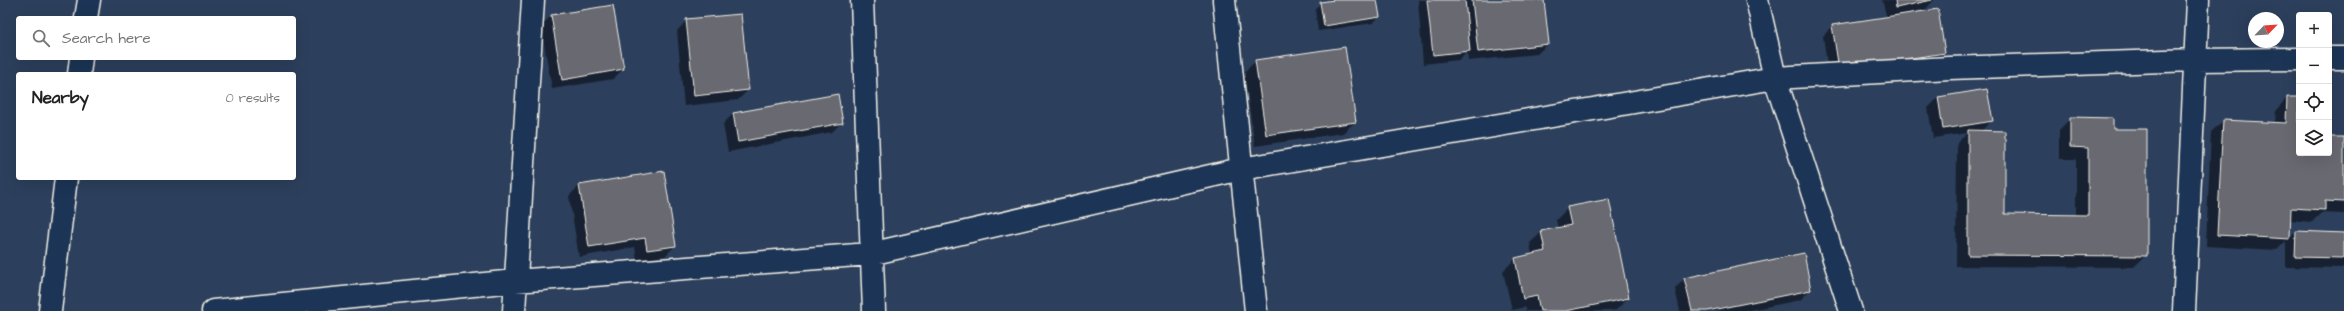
<!DOCTYPE html>
<meta charset="utf-8">
<style>
body{margin:0;font-family:"Architects Daughter",sans-serif;background:#f2f2f2;color:#222}
.controls{position:absolute;right:12px;top:12px;display:grid;overflow:hidden;border-radius:4px;box-shadow:0 4px 16px #0002}
.controls button{width:36px;height:36px;display:grid;place-items:center;padding:0;border:0;border-bottom:1px solid #e0e0e0;background:#fff;color:#222;font:20px sans-serif}
.compass{position:absolute;left:2248px;top:12px;width:36px;height:36px;border-radius:50%;background:#fff;box-shadow:0 4px 16px #0002;rotate:65deg}
.list{margin:0;padding:0;list-style:none}
h2{display:flex;justify-content:space-between;align-items:center;height:52px;margin:0;padding:0 16px;font-size:17px}
h2 small{font-size:13px;font-weight:400;color:#767676}
.icon{flex:none;width:22px;height:22px;fill:none;stroke:currentColor;stroke-width:2;stroke-linecap:round;stroke-linejoin:round}
.map{position:relative;flex:none;width:2344px;height:311px;overflow:hidden}
.search{position:absolute;background:#fff;box-shadow:0 4px 16px #0002;left:16px;top:16px;width:280px;height:44px;display:flex;align-items:center;gap:10px;box-sizing:border-box;padding:0 14px;border-radius:4px;color:#767676;font-size:15px}
.panel{position:absolute;background:#fff;box-shadow:0 4px 16px #0002;left:16px;top:72px;width:280px;height:108px;border-radius:4px}
.map>svg:first-child{display:block}
.shadow{fill:#0007}
.building{fill:#686971;stroke:#f4f1e8}
.lines{fill:none;stroke-linecap:round;stroke-linejoin:round}
.minor-casing{stroke:#f4f1e8;stroke-width:25}
.minor{stroke:#1d3557;stroke-width:22}
</style>
<div class="map">
<svg width="2344" height="311" viewBox="0 0 2344 311">
<rect width="100%" height="100%" fill="#2c3f5c"/>
<filter id="ink" filterUnits="userSpaceOnUse"><feTurbulence type="fractalNoise" baseFrequency=".025" numOctaves="2"/><feDisplacementMap in="SourceGraphic" scale="8" xChannelSelector="R" yChannelSelector="G"/><feConvolveMatrix kernelMatrix="1 2 1 2 8 2 1 2 1" color-interpolation-filters="sRGB"/></filter>
<g filter="url(#ink)">
<!-- shadow -->
<path class="shadow" d="M1341,0H1376L1379,17L1373,23L1318,31L1315,9L1321,3Z
M1418,0H1543L1548,44L1537,54L1468,61L1467,52L1459,60L1423,64Z
M1882,0H1934L1926,9L1898,15L1899,16L1944,52L1934,62L1829,78L1823,36L1833,26L1887,18Z
M551,16L623,69L613,79L552,89L541,26Z
M687,20L748,90L738,100L684,106L677,31Z
M1256,61L1355,122L1343,133L1255,146L1244,72Z
M837,95L842,122L832,132L728,152L723,124L733,114Z
M1938,98L1992,120L1981,131L2004,215L2076,216V159H2059V130L2071,118L2112,130L2146,255L2134,267L1956,266L1957,143L1967,133L1933,138L1928,108Z
M2287,98H2299V153H2329V138H2344V214L2321,213L2312,222L2290,220L2288,240L2296,232L2344,234V268L2286,267V241L2277,250L2206,246L2211,132L2223,121L2275,123L2276,110Z
M579,186L675,246L665,256L637,260L635,247L579,257L569,196Z
M1568,208L1628,298L1616,310L1609,311H1526L1525,307L1512,310L1503,271L1515,259L1532,255L1530,243L1542,232L1558,228L1556,220Z
M1685,278L1810,290L1800,300L1745,311H1680L1675,289Z"/>
<!-- building -->
<path class="building" d="M1335,0H1377L1380,17L1324,26L1320,2Z
M1427,0H1465L1470,51L1433,55Z
M1472,0H1544L1549,44L1478,52Z
M1895,0H1932L1896,8Z
M613,5L624,69L562,80L551,15Z
M1938,9L1945,53L1839,69L1832,25Z
M741,14L749,90L694,96L686,19Z
M1345,47L1356,122L1266,135L1255,60Z
M1987,89L1993,121L1943,129L1938,97Z
M838,94L843,123L738,142L733,113Z
M2287,97H2299V153H2329V137H2344V202L2325,201V210L2291,208L2290,239L2217,235L2223,120L2286,123Z
M2070,117L2113,118V129H2147V256L1968,255V130L2005,131V214L2088,215V148L2070,147Z
M664,171L676,246L647,250L645,238L589,247L579,185Z
M1609,199L1629,298L1566,311H1540L1537,296L1523,299L1515,258L1545,251L1541,231L1571,225L1567,207Z
M2296,231L2344,233V258L2295,257Z
M1804,253L1811,290L1707,311H1692L1684,278Z"/>
<g class="lines">
<!-- minor casing -->
<g class="minor-casing">
<path id="minor" d="M862,0L874,311
M1224,0L1256,311
M1757,0L1775,78L1851,311
M86,18L89,0
M2329,58H2344
M79,74L81,58
M50,311L66,178
M213,311L515,281L870,254L1241,169L1775,78L1949,68L2195,60L2299,59
M514,311L533,0
M2184,311L2198,0"/>
</g>
<!-- minor -->
<use href="#minor" class="minor"/>
</g>
</g>
</svg>
<div class="controls">
<button>+</button>
<button>−</button>
<button><svg class="icon" aria-label="locate" viewBox="0 0 24 24"><circle cx="12" cy="12" r="6"/><path d="M12 2v4M12 18v4M2 12h4M18 12h4"/></svg></button>
<button><svg class="icon" aria-label="layers" viewBox="0 0 24 24"><path d="M12 4l9 5-9 5-9-5zM3 14l9 5 9-5"/></svg></button>
</div>
<svg class="compass" viewBox="-18 -18 36 36"><path d="M0-13l5 13h-10z" fill="#e53935"/><path d="M0 13l5-13h-10z" fill="#767676"/></svg>
<div class="search"><svg class="icon" aria-label="search" viewBox="0 0 24 24"><circle cx="10" cy="10" r="6"/><path d="M15 15l6 6"/></svg>Search here</div>
<section class="panel">
<h2>Nearby<small>0 results</small></h2>
<ul class="list">
</ul>
</section>
</div>
